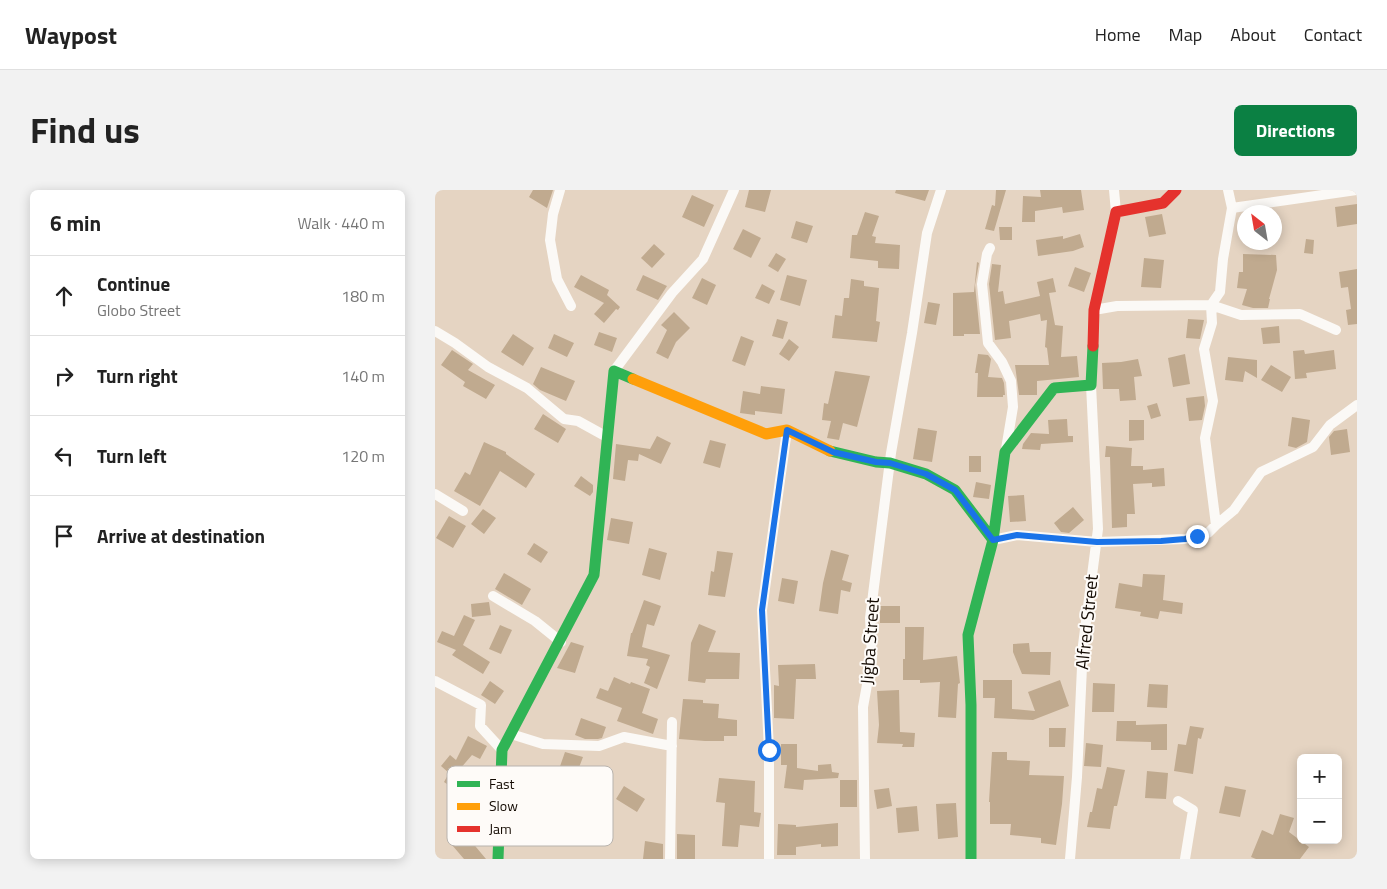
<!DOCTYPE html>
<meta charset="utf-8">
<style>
body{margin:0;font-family:"Titillium Web",sans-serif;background:#f2f2f2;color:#222}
.controls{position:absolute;right:15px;bottom:15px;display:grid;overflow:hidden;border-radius:8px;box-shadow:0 2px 12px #0003}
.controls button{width:45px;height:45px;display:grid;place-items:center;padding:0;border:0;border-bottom:1px solid #e0e0e0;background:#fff;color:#222;font:25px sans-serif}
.compass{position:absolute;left:802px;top:15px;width:45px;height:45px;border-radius:50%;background:#fff;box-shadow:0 2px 12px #0003;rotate:329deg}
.stop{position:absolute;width:15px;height:15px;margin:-11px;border:4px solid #1a73e8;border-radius:50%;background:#fff}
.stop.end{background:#1a73e8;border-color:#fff;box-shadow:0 1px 5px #0008}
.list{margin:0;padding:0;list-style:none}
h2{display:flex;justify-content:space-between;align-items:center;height:65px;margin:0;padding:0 20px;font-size:21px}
h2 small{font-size:16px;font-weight:400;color:#767676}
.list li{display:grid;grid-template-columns:32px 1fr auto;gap:15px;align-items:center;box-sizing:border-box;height:80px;padding:0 20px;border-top:1px solid #e0e0e0}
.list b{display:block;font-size:19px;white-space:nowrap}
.list p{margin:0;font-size:16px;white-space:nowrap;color:#767676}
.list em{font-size:16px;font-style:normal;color:#767676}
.icon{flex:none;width:28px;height:28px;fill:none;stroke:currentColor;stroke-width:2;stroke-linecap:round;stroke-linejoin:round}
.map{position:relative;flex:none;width:922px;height:669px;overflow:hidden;border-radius:8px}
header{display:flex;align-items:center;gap:30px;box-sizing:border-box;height:70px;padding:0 25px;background:#fff;border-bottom:1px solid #e0e0e0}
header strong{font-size:24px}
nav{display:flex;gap:28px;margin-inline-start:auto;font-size:18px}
.intro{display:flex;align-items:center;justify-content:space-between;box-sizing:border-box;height:120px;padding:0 30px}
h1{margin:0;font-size:35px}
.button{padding:12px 22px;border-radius:8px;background:#0b8043;color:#fff;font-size:18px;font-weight:700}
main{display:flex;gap:30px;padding:0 30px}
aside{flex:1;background:#fff;border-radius:8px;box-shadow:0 2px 12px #0003}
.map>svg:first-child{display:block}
.building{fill:#c0aa8f}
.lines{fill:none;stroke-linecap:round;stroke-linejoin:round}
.street{stroke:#fbf9f6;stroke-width:10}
.fast{stroke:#30b455;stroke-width:11}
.slow{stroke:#ff9f0a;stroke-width:11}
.jam{stroke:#e5322d;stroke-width:11}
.route{stroke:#1a73e8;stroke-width:6}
.labels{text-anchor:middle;stroke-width:4;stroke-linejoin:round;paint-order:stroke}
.street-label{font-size:18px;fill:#130a02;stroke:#fefbf8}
.key{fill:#fefbf8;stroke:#b8b3ae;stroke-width:1}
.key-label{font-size:14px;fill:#130a02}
</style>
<header>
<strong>Waypost</strong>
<nav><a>Home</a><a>Map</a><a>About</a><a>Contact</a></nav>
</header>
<div class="intro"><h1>Find us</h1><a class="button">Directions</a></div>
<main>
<aside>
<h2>6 min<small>Walk · 440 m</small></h2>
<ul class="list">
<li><svg class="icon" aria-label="ahead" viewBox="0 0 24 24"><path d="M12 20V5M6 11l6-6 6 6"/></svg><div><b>Continue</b><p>Globo Street</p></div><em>180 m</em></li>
<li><svg class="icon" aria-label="right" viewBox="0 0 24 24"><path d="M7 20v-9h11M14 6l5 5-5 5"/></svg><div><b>Turn right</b></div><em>140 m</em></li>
<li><svg class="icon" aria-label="left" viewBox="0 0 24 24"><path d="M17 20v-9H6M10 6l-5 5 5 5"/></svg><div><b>Turn left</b></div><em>120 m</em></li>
<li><svg class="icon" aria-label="arrive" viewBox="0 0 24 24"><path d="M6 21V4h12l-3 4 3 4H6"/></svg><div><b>Arrive at destination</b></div></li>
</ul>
</aside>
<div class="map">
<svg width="922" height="669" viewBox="0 0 922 669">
<rect width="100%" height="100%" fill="#e5d4c2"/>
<!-- building -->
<path class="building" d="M98,0H118L112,18L94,7Z
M314,0H336L330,22L310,17Z
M461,0H494L490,11L460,3Z
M561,0H571L559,41L550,39L557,15L560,16Z
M605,0H646L649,20L628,23L627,17L600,21V32H587L588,6L606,7Z
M257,5L279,15L269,37L247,27Z
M922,14V34L902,37L900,17Z
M430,22L444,26L437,46L441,47L440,53L465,55L464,79L443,78V71L415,68L417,45H422Z
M727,24L731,44L714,47L710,27Z
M361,31L378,36L372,53L356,48Z
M564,37H577V50H565Z
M308,39L326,48L316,68L298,59Z
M645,44L649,57L638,61L603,66L601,50L628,46V49Z
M871,49L879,50L878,64L869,63Z
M219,54L230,64L217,78L206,68Z
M341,63L351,69L343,82L333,76Z
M808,64L841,65L842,80L834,109H835L833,118H818L807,115L812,99L802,98L804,82H808Z
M709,68L729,70L726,98L706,97Z
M542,72L544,73L540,95L545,144H529V146H518V103L539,102Z
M557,74L566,75L563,102L568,101L570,114L605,106L602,92L618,88L621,102L614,103L620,135L628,136L626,167L642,166L644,187L602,191V205H584L580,175H614L612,158L610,157L612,130L606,131L605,124L574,131L576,148L560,150L554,94Z
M640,77L656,83L649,102L633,96Z
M922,79V134L913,135L911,120L916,119L913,97L906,98L904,82Z
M146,85L174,100L172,105L185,117L183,120L181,119L169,133L159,124L169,113L139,97Z
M208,85L232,96L223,110L201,100Z
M352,85L372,90L365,116L345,110Z
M267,88L281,95L272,115L257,108Z
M416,89L429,91V96L444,98L441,131L445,132L442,152L397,148L400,125L407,126L409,108H414Z
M327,94L340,101L334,114L320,108Z
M493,112L505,114L501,135L489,133Z
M239,122L255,138L241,152L233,169L221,163L232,140L226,135Z
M342,129L353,132L348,149L337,146Z
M753,129L769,130L765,149L751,148Z
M844,136L845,153L828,154L826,138Z
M164,142L182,148L177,162L159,155Z
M78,144L99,158L88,176L66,162Z
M119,144L139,153L132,167L113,158Z
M306,146L319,151L310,176L297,171Z
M354,149L364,157L354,171L344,164Z
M17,160L38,174L33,180L60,195L51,209L28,196L30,192L6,175Z
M869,160L870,164L899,160L901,179L871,183L872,188L860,189L858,161Z
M543,164L553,165L556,169L553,187L567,188L569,193L570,205H568V207H542L543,183H540Z
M750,164L755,194L738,197L733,168Z
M793,167L822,170V188L810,181L808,192L790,190Z
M703,169L707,186L699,187L701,210L685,211L684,199H668L667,173L686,172Z
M836,175L856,187L847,202L826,190Z
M106,177L140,191L131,211L105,200L98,194Z
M400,181L435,186L422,237L408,233L404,250L392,248L396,231L387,230L389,213L393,214Z
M326,196L350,199L347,224L320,221V225L305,223L308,201L325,204Z
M769,206L770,216L767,230L754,231L751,208Z
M722,213L726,226L716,229L712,216Z
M108,224L131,239L123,253L99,239Z
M857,227L875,230L872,252L861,258L853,256Z
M632,229L633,246H638V252L606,254L605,260L587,259L588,254L596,243L614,244L613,230Z
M694,230H709V250L694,251Z
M483,238L502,241L497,272L478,269Z
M912,239L915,262L896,265L894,247L899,241Z
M222,246L236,253L226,274L204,264L203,271L193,270L190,291L178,289L181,254L215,259Z
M275,250L291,254L285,278L268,273Z
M49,252L71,262V264L100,284L91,298L65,281L45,316L19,301L30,282L35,285Z
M671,256L697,258L696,276H708V280L729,278L730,296L717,297V293L698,294L700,324H692V337L677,338L675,267H670Z
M534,266H546V282H534Z
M146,286L158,295V302L155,306L139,296Z
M541,292L556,295L554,309L538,307Z
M589,305L591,331L575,332L573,306Z
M638,317L649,330L634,343L626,342L619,333Z
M48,319L61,328L49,344L36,334Z
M14,326L31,336L18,358L1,348Z
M176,328L198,332L194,354L172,350Z
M99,353L113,362L106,373L92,364Z
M214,358L232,363L225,390L207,385Z
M396,360L414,365L407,390L417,393L415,402L406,400L403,424L384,421L388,393Z
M282,361L298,363L290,407L273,405L276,381L279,382Z
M69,383L96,399L87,415L60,399Z
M708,384L730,385L728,410L748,413L747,424L725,421L723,429L705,426L706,422L680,418L684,393L707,397Z
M347,388L363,391L359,414L343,411Z
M209,410L226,416L219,436L212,434L207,457L235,465L222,499L209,493L215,477L211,475L213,469L192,466L196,443H197Z
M54,412L56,425L37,427L36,414Z
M445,416H465V433H445Z
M29,425L40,430L28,455L55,472L48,484L17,465L21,460L2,452L7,441L19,446Z
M264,434L281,441L273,462L305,463L304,489H271L270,493L253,491L256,453Z
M65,435L77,440L66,464L54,459Z
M470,437H489L488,470L522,466L525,493L523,494L521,528L503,527L505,492L485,493V490H468V469H470Z
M136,452L149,456L140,483L122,478Z
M594,453L595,462H616L615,485L587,484L578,462V454Z
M380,474L381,489H361L359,529L339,528V495L344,496L343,475Z
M179,487L195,494L196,492L215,499L207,523L223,529L218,544L182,531L187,518L161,508L165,498L173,501Z
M548,490H577V519L600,521L593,502L625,490L634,516L598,530L559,528L560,508H548Z
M55,491L69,501L60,514L46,505Z
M658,493L680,494L679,522H657Z
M714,494L733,495L732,518L712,517Z
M464,500L465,542L480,543L479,557H467L468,554L442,553L444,535L442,501Z
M248,509L268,510V513L284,514L283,528L302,530V546H289V551H270L244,549Z
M146,528L171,537L167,548L163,549H150L140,545Z
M682,531H701V535L732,534V560H716V552L681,551Z
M755,536L769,538L766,549L763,548L758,584L739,581L743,554L751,555Z
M614,538H631L630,557H614Z
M33,546L52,556L45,569L37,565L12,594L9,592L14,583L6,576L15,565L21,570Z
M651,553L668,555L666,577L649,576Z
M346,554H362V578L383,581V575L396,574L397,582L404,583L403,588L369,590L368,600L349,598L352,575H346Z
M130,562L148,567L140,588L123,582Z
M557,562H572V570L595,571L594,585L629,586L627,614L621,655L606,653V648L575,645L576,634H555V612H554Z
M672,577L690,580L682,616H679L675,639L652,637L655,622H657L662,598L667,599Z
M712,581L733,583L731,609L710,608Z
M284,588L320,591L319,622L326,623L324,637L305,635L303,657L287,656L290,613L281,612Z
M405,590H422V617H405Z
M189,596L210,609L202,622L181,609Z
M790,596L811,600L805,627L784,623Z
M454,598L457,616L442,619L439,600Z
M521,613L523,647L503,649L501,614Z
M482,616L484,641L463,643L461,618Z
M845,624L859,628L854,642L874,657L865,669H821L816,667L827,640L838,645Z
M403,633V656L386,657V654L361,657V665H342L343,634L361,635V637Z
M242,644L260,645V669H242Z
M31,645L51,669H29L17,655Z
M210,651L228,654V669H208Z"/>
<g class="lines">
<!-- street -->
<path class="street" d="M125,0L118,24L115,50L122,89L136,116
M679,0L681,22
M793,0L797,18
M555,58L552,64L547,94L553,153L567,172L576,191L578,217L571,259
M659,120L682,116L776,115L785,102L788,69L797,18L922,0
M0,141L20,153L53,177L92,198L129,229L143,231L172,247
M179,181L237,103L268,69L299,0
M0,304L28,321
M781,335L799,320L826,282L878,257L895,235L922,215
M558,350L582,345L662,352L750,349L773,343L781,335L770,248L778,211L769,159L777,133L776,115L806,125L865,124L901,140
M58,406L100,431L126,452
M0,491L46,515L45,536L67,560
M76,544L108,554L164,556L189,547L237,556
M743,611L758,620L750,669
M235,669L237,532
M334,669V560L327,420L352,240
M430,669L428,517L437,467L435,428L456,263L477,143L492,43L506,0
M635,669L642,587L648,455L663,339L656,195"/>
<!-- fast -->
<path class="fast" d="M395,261L441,272L455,273L491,284L520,300L558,350
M63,669L67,560L159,385L179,181L198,189
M536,669V515L533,445L558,350L570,262L619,198L656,195L658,156"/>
<!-- slow -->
<path class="slow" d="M198,189L331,244L352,240L395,261"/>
<!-- jam -->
<path class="jam" d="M658,156L659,120L681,22L728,13L741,0"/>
</g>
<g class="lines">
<!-- route -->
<path class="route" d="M334,560L327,420L352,240L398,262L441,272L455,273L491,284L520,300L558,350L582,345L662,352L726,351L750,349L762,346"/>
</g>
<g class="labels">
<!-- street labels -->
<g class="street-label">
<text transform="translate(652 432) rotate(-84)" y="6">Alfred Street</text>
<text transform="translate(435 451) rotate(-86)" y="6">Jigba Street</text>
</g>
</g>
<!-- legend -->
<rect x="12" y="576" width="166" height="80" rx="8" class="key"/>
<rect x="22" y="591" width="23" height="6" fill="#30b455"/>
<rect x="22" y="613" width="23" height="7" fill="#ff9f0a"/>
<rect x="22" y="636" width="23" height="6" fill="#e5322d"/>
<g class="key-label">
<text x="54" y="599">Fast</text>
<text x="54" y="621">Slow</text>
<text x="54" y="644">Jam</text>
</g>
</svg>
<div class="controls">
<button>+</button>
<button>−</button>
</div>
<svg class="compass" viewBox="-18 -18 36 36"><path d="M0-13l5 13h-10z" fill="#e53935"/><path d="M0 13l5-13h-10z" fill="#767676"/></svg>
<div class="stop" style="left:334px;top:560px"></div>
<div class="stop end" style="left:762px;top:346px"></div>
</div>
</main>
